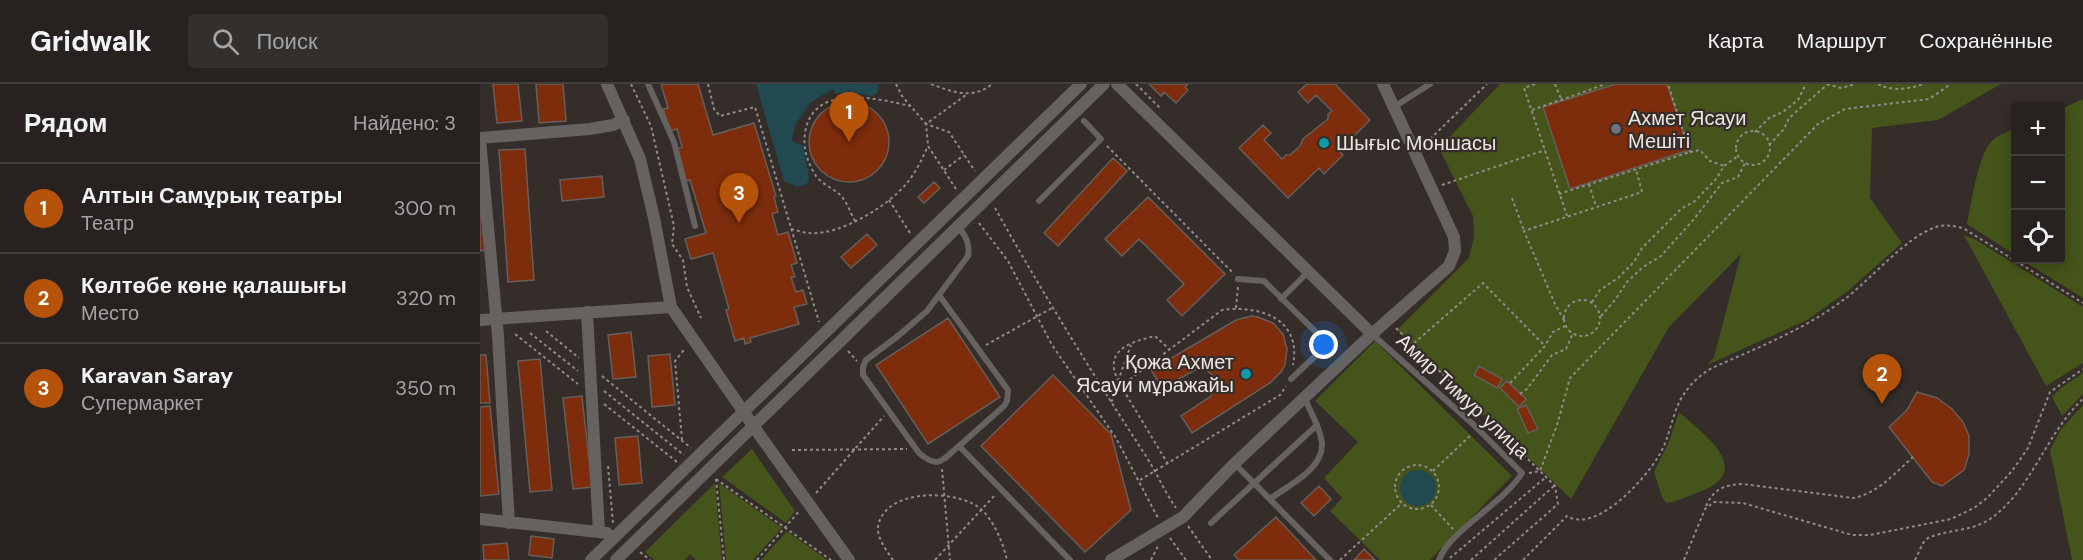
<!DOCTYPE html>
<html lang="ru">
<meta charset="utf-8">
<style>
body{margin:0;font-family:"DM Sans",sans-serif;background:#332f2c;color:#f1f3f6}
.controls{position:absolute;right:18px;top:18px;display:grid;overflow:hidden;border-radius:6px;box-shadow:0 3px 15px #0003}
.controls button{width:54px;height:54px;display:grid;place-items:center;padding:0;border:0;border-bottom:2px solid #433f3d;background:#27221f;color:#f1f3f6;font:30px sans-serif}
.you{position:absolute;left:844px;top:261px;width:21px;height:21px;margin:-15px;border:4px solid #fff;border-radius:50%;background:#1a73e8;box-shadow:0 0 0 9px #1a73e833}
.badge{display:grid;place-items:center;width:39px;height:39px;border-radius:50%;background:#b45309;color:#fff;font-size:20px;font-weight:700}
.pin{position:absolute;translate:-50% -50px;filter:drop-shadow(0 2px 3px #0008)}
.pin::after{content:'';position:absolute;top:32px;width:21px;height:18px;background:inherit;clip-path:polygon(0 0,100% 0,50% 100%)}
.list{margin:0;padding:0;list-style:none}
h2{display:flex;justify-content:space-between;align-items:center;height:78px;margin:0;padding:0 24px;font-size:26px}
h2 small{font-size:20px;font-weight:400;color:#a4a4a4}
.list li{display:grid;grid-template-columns:39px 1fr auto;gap:18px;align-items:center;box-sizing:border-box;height:90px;padding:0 24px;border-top:2px solid #433f3d}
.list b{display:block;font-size:22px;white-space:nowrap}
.list p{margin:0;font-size:20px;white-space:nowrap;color:#a4a4a4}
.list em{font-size:20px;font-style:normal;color:#a4a4a4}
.icon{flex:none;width:33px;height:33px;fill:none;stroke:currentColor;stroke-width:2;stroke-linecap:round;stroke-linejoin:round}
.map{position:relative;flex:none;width:1603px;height:476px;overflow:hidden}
header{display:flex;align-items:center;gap:36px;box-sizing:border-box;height:84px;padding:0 30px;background:#27221f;border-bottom:2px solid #433f3d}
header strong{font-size:28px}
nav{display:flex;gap:33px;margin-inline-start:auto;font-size:21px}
.search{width:420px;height:54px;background:#332f2c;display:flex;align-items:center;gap:15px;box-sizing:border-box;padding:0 21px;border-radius:6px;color:#a4a4a4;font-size:22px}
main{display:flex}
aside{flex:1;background:#27221f}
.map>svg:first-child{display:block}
.green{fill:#44541a}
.water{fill:#204950}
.building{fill:#7d2d0b;stroke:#675e5b;stroke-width:1.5}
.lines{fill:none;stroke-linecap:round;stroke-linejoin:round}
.path{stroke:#918b87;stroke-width:2;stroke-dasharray:3 3;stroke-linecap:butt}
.lane{stroke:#65625f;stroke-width:6}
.street{stroke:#65625f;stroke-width:12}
.worship-dot{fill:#6b7280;stroke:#342d29;stroke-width:2}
.culture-dot{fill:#0f9aa8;stroke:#342d29;stroke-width:2}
.labels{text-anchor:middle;stroke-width:4.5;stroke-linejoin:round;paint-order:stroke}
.poi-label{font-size:20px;fill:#ebe6e3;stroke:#342d29;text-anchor:start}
.street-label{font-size:20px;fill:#ebe6e3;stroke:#342d29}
</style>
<header>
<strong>Gridwalk</strong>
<div class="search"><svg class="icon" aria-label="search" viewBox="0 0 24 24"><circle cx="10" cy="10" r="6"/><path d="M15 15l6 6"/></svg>Поиск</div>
<nav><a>Карта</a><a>Маршрут</a><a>Сохранённые</a></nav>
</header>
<main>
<aside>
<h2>Рядом<small>Найдено: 3</small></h2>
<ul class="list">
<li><span class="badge">1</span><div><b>Алтын Самұрық театры</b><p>Театр</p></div><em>300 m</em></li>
<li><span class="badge">2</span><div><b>Көлтөбе көне қалашығы</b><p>Место</p></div><em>320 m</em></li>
<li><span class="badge">3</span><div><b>Karavan Saray</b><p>Супермаркет</p></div><em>350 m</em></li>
</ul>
</aside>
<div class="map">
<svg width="1603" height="476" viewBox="0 0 1603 476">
<rect width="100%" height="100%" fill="#342d29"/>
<!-- green -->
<path class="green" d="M1020,0H1521L1458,36L1392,44L1390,114L1422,159L1368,207L1327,236L1227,281L1234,273L1261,170L1189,243L1091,415L917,246L989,174L994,152L993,132L959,64Z
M1603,15V214L1542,176H1580L1581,25Z
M1535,45V171L1487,140C1491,120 1498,72 1511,58C1517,51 1527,48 1535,45Z
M1484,151L1496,156L1603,223V279L1566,302Z
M895,257L1032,392L950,476H900L850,427L862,414L844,394L878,358L835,317Z
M1603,289V310L1582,332L1572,313L1581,304Z
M1603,321V476H1592L1570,366L1581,345Z
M1199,328C1216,344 1269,380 1232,402C1220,409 1205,413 1193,418L1186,419L1182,413L1174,388L1188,360Z
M272,365L315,427L306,439L242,393Z
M235,399L242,476H216L210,470L205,476H174L165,468Z
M239,399L302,444L273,476H246Z
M307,447L347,476H281Z"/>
<!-- water -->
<path class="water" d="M276,0H397L399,3L397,9L393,12L365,8L356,10L353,5L331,18L315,41L312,57L323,61L329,93L327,100L317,103L304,97Z
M920 404a18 18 0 1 1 36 0a18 18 0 1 1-36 0Z"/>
<!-- building -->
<path class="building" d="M13,0H38L42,37L17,39Z
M56,0H83L86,37L59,39Z
M181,0H218L233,51L274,39L296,112L294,113L298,128L292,130L298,151L308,148L317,179L311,181L315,193H311L316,208L323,206L327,220L314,223L319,240L270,254L271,258L265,260L264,254L255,257L246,226L249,225L233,169L211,175L205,155L226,149L210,96L206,97L197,65L202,63L197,45L190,47L183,25L188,24Z
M669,0H708L705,3L708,6L696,19L684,8L681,12Z
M827,0H855L890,36L859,67L863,71L844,90L839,84L808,114L759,64L783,41L791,49L784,56L802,75L806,71H810L820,62L823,55L848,35V30L852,27L836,11L828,19L818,8Z
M1136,0H1187L1209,66L1090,105L1063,23Z
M329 58a40 40 0 1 1 80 0a40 40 0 1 1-80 0Z
M45,65L54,196L28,198L19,66Z
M633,74L647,87L578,162L564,149Z
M122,92L124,113L82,117L80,96Z
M454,98L460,104L444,119L438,113Z
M0,112L5,166L0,167Z
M668,113L745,190L702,232L687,216L704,200L659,155L642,172L625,155Z
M387,150L397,161L371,184L361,173Z
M771,232L778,233L793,239L803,250L807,265L805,281L801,288L790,299L712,349L701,332L731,312L736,301L734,292L726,286L717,285L682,304L671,286L756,236Z
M468,234L520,313L448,360L396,281Z
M151,248L156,293L133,295L128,251Z
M190,270L195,321L172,323L168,272Z
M0,271H6L10,319H0Z
M60,275L72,406L50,408L38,277Z
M999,282L1022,295L1017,304L994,291Z
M573,291L631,350L651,426L605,468L501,362Z
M1027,297L1046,315L1039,323L1020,304Z
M1437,308L1457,314L1471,324L1483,338L1489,352V370L1484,386L1462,402L1452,398L1409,343L1427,326Z
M102,312L112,403L93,405L83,314Z
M1046,321L1058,345L1048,349L1037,325Z
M10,322L19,410L0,412V323Z
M158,352L162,399L139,401L135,354Z
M839,402L851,415L834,432L821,419Z
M796,433L836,476H759L754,471Z
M51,452L74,455L72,474L49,471Z
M27,459L29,476H4L3,461Z
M884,465L895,476H874Z"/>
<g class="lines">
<!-- path -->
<path class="path" d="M151,0L171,42L194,142L192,160L203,176L207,203L221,234
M228,0L234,25L240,32L275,23L339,238
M416,0L422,12L446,40L486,11
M451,0C472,8 493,16 512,0
M656,0L680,24
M1055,0L1044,4L1087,132
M1075,0L1082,17
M1347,0L1361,4L1376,0
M1398,0C1413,8 1428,5 1443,0
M1052,26L1126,0
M1256 64a17 17 0 1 1 34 0a17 17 0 1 1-34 0Z
M1275,48L1289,34L1303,28L1318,16L1326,0
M950,55L1007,0
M1289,61L1304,45L1309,34L1348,0
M627,62L752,188
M1210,68L1220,66L1230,77L1244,82
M464,86L484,71
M1109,100L1116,122
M962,101L1065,66
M476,105L448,62L446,40L469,48L495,87
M1079,110L1210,68L1188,0
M1032,114L1044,147
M409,116L430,149
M515,124C562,208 612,289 664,369C676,387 684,407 696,424
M375,137C370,128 366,115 358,109C350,103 339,98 334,89C326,74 322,61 326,44C337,0 396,14 430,22
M499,139L528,177L572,261L636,354L678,434
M311,145C317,146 323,149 329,149C360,152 408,122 427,99C436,88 442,75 448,62
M1084 234a18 18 0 1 1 36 0a18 18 0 1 1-36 0Z
M1112,218L1120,206L1138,194L1154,178L1162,164L1201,125L1215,117L1237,94L1244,82L1258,72
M756,224L758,203
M1121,232L1135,216L1147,198L1163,183L1181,172L1214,135L1242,99L1258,93L1265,79
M1084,236L1075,220L1044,147L1162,108L1156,85
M916,244L1075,402L1078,420L1014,476
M66,247L99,274
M50,249L98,287
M35,250L98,300
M506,261L572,224
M368,267L377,277
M925,267L1003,199L1065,262
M122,292L211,364
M638,297L651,261
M1030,299L1065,262L1073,248L1085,242
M124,307L204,371
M1040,310L1047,305L1072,271L1086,265L1093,249
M631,318L641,302C621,268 646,259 675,252L689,265
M124,320L197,378
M202,356L195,277L204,266
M312,366L427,365
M688,380L641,302L742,226C779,221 822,234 813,281
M915 403a22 22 0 1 1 44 0a22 22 0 1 1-44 0Z
M128,382L133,439
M462,385L470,476
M953,387L992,350
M1049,389L1060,387L1077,341L1090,294L1338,40L1365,25L1449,15L1471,0
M236,395L351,476
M236,395L244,476
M660,396L800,311L806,302
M336,409L404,332
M951,421L973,445
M1226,422C1234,404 1245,401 1263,400L1373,414C1397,410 1415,389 1433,373
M708,442L732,476
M690,454L706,476
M160,468L170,476
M970,474L1066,393
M277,476L320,426
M413,476C407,467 397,455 398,443C404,403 480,405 502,426C515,439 523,459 527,476
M455,476L515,411
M671,476L678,462
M860,476L922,419
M991,476L1074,402
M1043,476L1087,432C1116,450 1164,396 1178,373C1190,355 1191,332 1202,313C1210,300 1220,291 1232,284C1277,264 1323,246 1362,217C1390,197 1424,154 1456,143C1465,140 1473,142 1483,144L1603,219
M1204,476L1225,425L1234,418L1263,419L1372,451H1390L1471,435L1494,424L1507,414L1532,387L1548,364L1570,308L1603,285
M1435,476L1443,459L1448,454C1468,445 1491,448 1510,435C1551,407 1566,349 1603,315"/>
<!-- lane -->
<path class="lane" d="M168,0L194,58L215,142
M914,23L950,0
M559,117L621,55L604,37
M478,143C486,152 490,159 488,172L447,227L418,252L386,276L383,283V291L439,369C459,386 462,376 479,362L590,476
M758,195L784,197L848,260L811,295
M459,211L528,306L527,317L524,322L479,362
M801,215L828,188
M892,250L996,343L1042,389C1023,420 969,447 959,476
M755,380L850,476
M790,415C807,402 843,386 842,360C842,354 839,347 837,341
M731,439L837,341L825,315"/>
<!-- street -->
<path class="street" d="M127,0L160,75L174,134L191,223L281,353L369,476
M0,54L110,45L133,41L144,36
M0,55L18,252L29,439
M107,228L119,448
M0,236L191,223
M892,250L969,182L975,167L974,153L903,0
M0,435L127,449
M111,476L601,0
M136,476L624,0
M631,476L703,433L754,380L892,250L637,0"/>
</g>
<!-- markers -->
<circle class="worship-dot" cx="1136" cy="45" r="6"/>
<g class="culture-dot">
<circle cx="844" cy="59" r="6"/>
<circle cx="766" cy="290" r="6"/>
</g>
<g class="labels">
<!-- poi labels -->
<g class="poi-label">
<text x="1148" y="41">Ахмет Ясауи<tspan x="1148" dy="23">Мешіті</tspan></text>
<text x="856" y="66">Шығыс Моншасы</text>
<text x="754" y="285" text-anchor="end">Қожа Ахмет<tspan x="754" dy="23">Ясауи мұражайы</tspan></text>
</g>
<!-- street labels -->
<g class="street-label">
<text transform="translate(983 312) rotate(43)" y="7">Амир Тимур улица</text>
</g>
</g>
</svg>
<div class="controls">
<button>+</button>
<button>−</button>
<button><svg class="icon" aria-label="locate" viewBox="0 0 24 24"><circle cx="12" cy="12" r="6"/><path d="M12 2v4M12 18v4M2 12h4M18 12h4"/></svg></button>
</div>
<div class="you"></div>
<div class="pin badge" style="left:369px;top:58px">1</div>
<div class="pin badge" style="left:1402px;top:320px">2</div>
<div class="pin badge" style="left:259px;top:139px">3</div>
</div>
</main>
